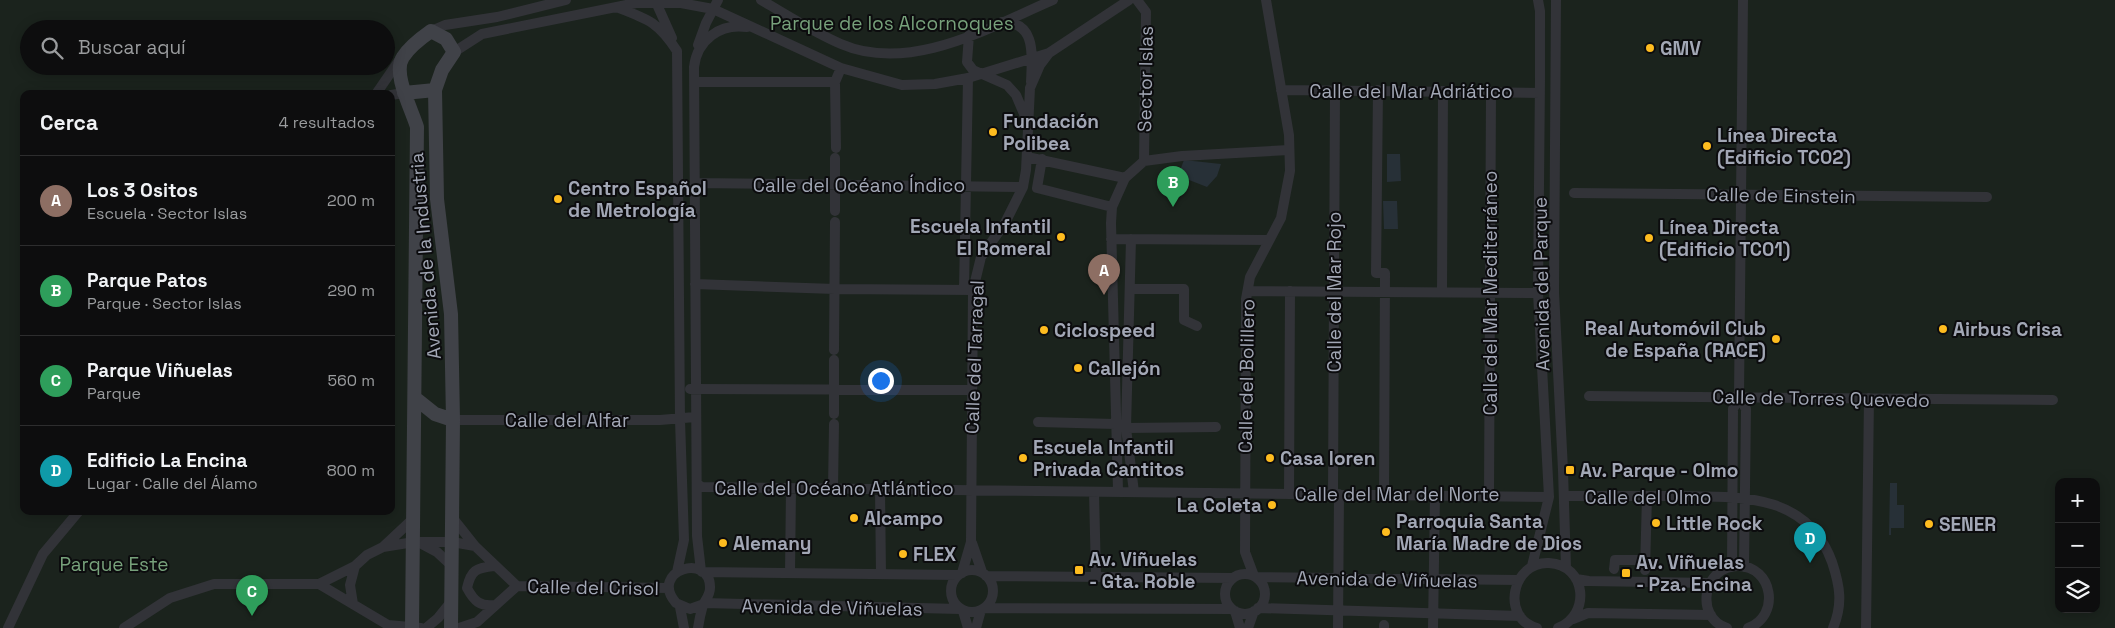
<!DOCTYPE html>
<html lang="es">
<meta charset="utf-8">
<style>
body{margin:0;font-family:"Space Grotesk",sans-serif;background:#161617;color:#f1f3f6}
.controls{position:absolute;right:15px;bottom:15px;display:grid;overflow:hidden;border-radius:10px;box-shadow:0 2px 12px #0003}
.controls button{width:45px;height:45px;display:grid;place-items:center;padding:0;border:0;border-bottom:1px solid #2d2d2e;background:#0d0d0e;color:#f1f3f6;font:25px sans-serif}
.you{position:absolute;left:880px;top:380px;width:18px;height:18px;margin:-12px;border:4px solid #fff;border-radius:50%;background:#1a73e8;box-shadow:0 0 0 8px #1a73e833}
.badge{display:grid;place-items:center;width:32px;height:32px;border-radius:50%;background:#0f766e;color:#fff;font-size:16px;font-weight:700}
.pin{position:absolute;translate:-50% -41px;filter:drop-shadow(0 1px 2px #0008)}
.pin::after{content:'';position:absolute;top:26px;width:18px;height:15px;background:inherit;clip-path:polygon(0 0,100% 0,50% 100%)}
.list{margin:0;padding:0;list-style:none}
h2{display:flex;justify-content:space-between;align-items:center;height:65px;margin:0;padding:0 20px;font-size:21px}
h2 small{font-size:16px;font-weight:400;color:#9a9c9e}
.list li{display:grid;grid-template-columns:32px 1fr auto;gap:15px;align-items:center;box-sizing:border-box;height:90px;padding:0 20px;border-top:1px solid #2d2d2e}
.list b{display:block;font-size:19px;white-space:nowrap}
.list p{margin:0;font-size:16px;white-space:nowrap;color:#9a9c9e}
.list em{font-size:16px;font-style:normal;color:#9a9c9e}
.icon{flex:none;width:28px;height:28px;fill:none;stroke:currentColor;stroke-width:2;stroke-linecap:round;stroke-linejoin:round}
.map{position:relative;flex:none;width:2115px;height:628px;overflow:hidden}
.search{position:absolute;background:#0d0d0e;box-shadow:0 2px 12px #0003;left:20px;top:20px;width:375px;height:55px;display:flex;align-items:center;gap:12px;box-sizing:border-box;padding:0 18px;border-radius:28px;color:#9a9c9e;font-size:19px}
.panel{position:absolute;background:#0d0d0e;box-shadow:0 2px 12px #0003;left:20px;top:90px;width:375px;height:425px;border-radius:10px}
.map>svg:first-child{display:block}
.green{fill:#1b231d;fill-rule:evenodd}
.water{fill:#273037}
.lines{fill:none;stroke-linecap:round;stroke-linejoin:round}
.street{stroke:#323338;stroke-width:10}
.secondary{stroke:#404248;stroke-width:14}
.poi-dot{fill:#febc1f;stroke:#0c0c0e;stroke-width:2}
.labels{text-anchor:middle;stroke-width:4;stroke-linejoin:round;paint-order:stroke}
.park-label{font-size:19px;fill:#77a17b;stroke:#0c0c0e}
.poi-label{font-size:19px;font-weight:bold;fill:#a2a7b5;stroke:#0c0c0e;text-anchor:start}
.street-label{font-size:19px;fill:#a2a7b5;stroke:#0c0c0e}
</style>
<div class="map">
<svg width="2115" height="628" viewBox="0 0 2115 628">
<rect width="100%" height="100%" fill="#111113"/>
<!-- green -->
<path class="green" d="M0,0H2115V628H0ZM29,29H386V66H29ZM24,94H391V511H24ZM2059,482H2096V609H2059Z"/>
<!-- water -->
<path class="water" d="M1387,154H1400L1401,181L1387,182Z
M1184,160L1221,164L1217,176L1207,187L1184,178L1179,173Z
M1383,201H1397L1398,229H1384Z
M1890,483H1897V505H1904V528H1891V535H1889Z"/>
<g class="lines">
<!-- street -->
<path class="street" d="M655,0L672,38
M761,0C787,15 813,32 841,44C910,74 990,27 1053,0
M1137,0L1146,12L1144,161
M1556,0L1554,292L1563,470L1566,568
M616,7C648,19 658,22 677,51L680,420L684,540L677,572
M1002,22C1037,22 1032,56 1031,82
M431,31L445,25L497,17L566,0
M969,35L967,62L973,70L1007,85L1016,95L1027,121
M698,45L706,23L718,0
M454,52L482,34L636,3H681L713,9L841,68L902,85L935,84L968,78L1049,53L1129,0
M694,82H835
M1281,90L1540,93
M1378,90L1376,273H1385L1384,494
M376,94L400,59
M391,95L404,93
M836,148L835,82L841,68
M1027,157L1125,178
M1042,159L1037,188L1112,207
M695,183L1023,187
M1574,193L1987,197
M835,211V158
M1111,239L1269,240
M1131,239L1126,428L1134,492
M695,284L835,289L973,290
M1131,289H1184V320L1197,326
M964,290L968,78
M1248,291L1538,293
M1442,292L1443,91
M834,350L835,222
M690,389L971,390
M1589,396L2053,400
M1739,397L1746,409L1744,567
M834,414V360
M453,420H660L695,417
M1038,422L1115,424L1126,428L1216,427
M697,484L702,487L1549,497
M833,489L834,424
M880,490L881,574
M1118,490L1111,223L1112,207L1125,178L1144,161L1182,156L1289,150
M1094,492L1096,576
M1289,494L1290,291
M1333,494L1335,90
M1489,495L1491,92
M1564,496C1601,496 1637,496 1674,496C1737,497 1806,491 1832,562C1840,586 1843,604 1833,628
M452,517L475,546
M972,543L982,572
M422,544L437,552L451,565
M383,547L414,518
M494,566C476,568 471,570 467,588C474,601 480,607 495,605
M1532,566L1549,497L1538,293L1540,78V11L1538,0
M1732,567L1733,409L1739,397L1743,0
M1614,569L1615,560H1646
M951 591a21 21 0 1 1 42 0a21 21 0 1 1-42 0Z
M1645,570L1647,496
M701,571L697,536L694,67C697,40 720,23 747,27
M702,572L958,575
M790,573L791,488
M962,573L971,542L973,290L981,257L1005,223L1023,187L1026,170L1030,88L1040,65L1049,53
M1225 594a20 20 0 1 1 40 0a20 20 0 1 1-40 0Z
M986,576L1233,578
M1254,576L1245,552L1246,299L1250,277L1281,218L1290,171L1289,135L1266,0
M1256,577L1518,580
M1576,579L1589,581L1710,583
M319,584L388,625L421,628
M517,586L669,588
M704,603L960,609
M353,604L350,585L355,566
M680,607L684,628
M985,608L1232,609
M1258,608L1520,616
M963,611L968,628
M1235,611L1240,628
M1573,619L1588,613L1711,615
M8,628L43,554L79,511
M124,628L170,598L214,584H319L355,566L367,555L383,547L414,542H452L475,546L517,586
M426,628L438,618L451,602
M459,628L477,622L517,586
M698,628C699,621 701,612 703,605C706,599 710,595 710,588C711,552 648,570 676,603L690,609L704,604
M976,628L981,610
M1248,628L1254,611
M1338,628L1339,494
M1384,628V625
M1433,628L1435,495
M1537,628C1500,618 1512,561 1549,563C1587,565 1591,615 1558,628
M1727,628C1694,617 1703,566 1738,566C1773,566 1781,616 1748,628
M1866,628L1869,398"/>
<!-- secondary -->
<path class="secondary" d="M435,90L437,199L451,314L453,420L451,628
M404,93L435,90L442,70L454,52L446,39L431,31C421,38 410,46 403,57C392,73 412,110 417,127L412,628
M415,398L435,414L453,420"/>
</g>
<!-- markers -->
<g class="poi-dot">
<circle cx="1650" cy="48" r="5"/>
<circle cx="993" cy="132" r="5"/>
<circle cx="1707" cy="146" r="5"/>
<circle cx="558" cy="199" r="5"/>
<circle cx="1061" cy="237" r="5"/>
<circle cx="1649" cy="238" r="5"/>
<circle cx="1943" cy="329" r="5"/>
<circle cx="1044" cy="330" r="5"/>
<circle cx="1776" cy="339" r="5"/>
<circle cx="1078" cy="368" r="5"/>
<circle cx="1023" cy="458" r="5"/>
<circle cx="1270" cy="458" r="5"/>
<rect x="1565" y="465" width="10" height="10" rx="2.5"/>
<circle cx="1272" cy="505" r="5"/>
<circle cx="854" cy="518" r="5"/>
<circle cx="1656" cy="523" r="5"/>
<circle cx="1929" cy="524" r="5"/>
<circle cx="1386" cy="532" r="5"/>
<circle cx="723" cy="543" r="5"/>
<circle cx="903" cy="554" r="5"/>
<rect x="1074" y="565" width="10" height="10" rx="2.5"/>
<rect x="1621" y="568" width="10" height="10" rx="2.5"/>
</g>
<g class="labels">
<!-- park labels -->
<g class="park-label">
<text x="892" y="30">Parque de los Alcornoques</text>
<text x="114" y="571">Parque Este</text>
</g>
<!-- poi labels -->
<g class="poi-label">
<text x="1660" y="55">GMV</text>
<text x="1003" y="128">Fundación<tspan x="1003" dy="22">Polibea</tspan></text>
<text x="1717" y="142">Línea Directa<tspan x="1717" dy="22">(Edificio TC02)</tspan></text>
<text x="568" y="195">Centro Español<tspan x="568" dy="22">de Metrología</tspan></text>
<text x="1051" y="233" text-anchor="end">Escuela Infantil<tspan x="1051" dy="22">El Romeral</tspan></text>
<text x="1659" y="234">Línea Directa<tspan x="1659" dy="22">(Edificio TC01)</tspan></text>
<text x="1766" y="335" text-anchor="end">Real Automóvil Club<tspan x="1766" dy="22">de España (RACE)</tspan></text>
<text x="1953" y="336">Airbus Crisa</text>
<text x="1054" y="337">Ciclospeed</text>
<text x="1088" y="375">Callejón</text>
<text x="1033" y="454">Escuela Infantil<tspan x="1033" dy="22">Privada Cantitos</tspan></text>
<text x="1280" y="465">Casa loren</text>
<text x="1580" y="477">Av. Parque - Olmo</text>
<text x="1262" y="512" text-anchor="end">La Coleta</text>
<text x="864" y="525">Alcampo</text>
<text x="1396" y="528">Parroquia Santa<tspan x="1396" dy="22">María Madre de Dios</tspan></text>
<text x="1666" y="530">Little Rock</text>
<text x="1939" y="531">SENER</text>
<text x="733" y="550">Alemany</text>
<text x="913" y="561">FLEX</text>
<text x="1089" y="566">Av. Viñuelas<tspan x="1089" dy="22">- Gta. Roble</tspan></text>
<text x="1636" y="569">Av. Viñuelas<tspan x="1636" dy="22">- Pza. Encina</tspan></text>
</g>
<!-- street labels -->
<g class="street-label">
<text transform="translate(1145 79) rotate(-89)" y="7">Sector Islas</text>
<text x="1411" y="98">Calle del Mar Adriático</text>
<text x="859" y="192">Calle del Océano Índico</text>
<text transform="translate(1781 195) rotate(1)" y="7">Calle de Einstein</text>
<text transform="translate(425 256) rotate(-95)" y="7">Avenida de la Industria</text>
<text transform="translate(1541 284) rotate(-91)" y="7">Avenida del Parque</text>
<text transform="translate(1334 292) rotate(-90)" y="7">Calle del Mar Rojo</text>
<text transform="translate(1490 293) rotate(-90)" y="7">Calle del Mar Mediterráneo</text>
<text transform="translate(974 357) rotate(-88)" y="7">Calle del Tarragal</text>
<text transform="translate(1246 376) rotate(-89)" y="7">Calle del Bolillero</text>
<text transform="translate(1821 398) rotate(1)" y="7">Calle de Torres Quevedo</text>
<text x="567" y="427">Calle del Alfar</text>
<text x="834" y="495">Calle del Océano Atlántico</text>
<text x="1397" y="501">Calle del Mar del Norte</text>
<text x="1648" y="504">Calle del Olmo</text>
<text transform="translate(1387 579) rotate(1)" y="7">Avenida de Viñuelas</text>
<text transform="translate(593 587) rotate(1)" y="7">Calle del Crisol</text>
<text transform="translate(832 607) rotate(1)" y="7">Avenida de Viñuelas</text>
</g>
</g>
</svg>
<div class="controls">
<button>+</button>
<button>−</button>
<button><svg class="icon" aria-label="layers" viewBox="0 0 24 24"><path d="M12 4l9 5-9 5-9-5zM3 14l9 5 9-5"/></svg></button>
</div>
<div class="you"></div>
<div class="pin badge" style="left:1104px;top:295px;background:#8d6e63">A</div>
<div class="pin badge" style="left:1173px;top:207px;background:#2e9e5b">B</div>
<div class="pin badge" style="left:252px;top:616px;background:#2e9e5b">C</div>
<div class="pin badge" style="left:1810px;top:563px;background:#0f9aa8">D</div>
<div class="search"><svg class="icon" aria-label="search" viewBox="0 0 24 24"><circle cx="10" cy="10" r="6"/><path d="M15 15l6 6"/></svg>Buscar aquí</div>
<section class="panel">
<h2>Cerca<small>4 resultados</small></h2>
<ul class="list">
<li><span class="badge" style="background:#8d6e63">A</span><div><b>Los 3 Ositos</b><p>Escuela · Sector Islas</p></div><em>200 m</em></li>
<li><span class="badge" style="background:#2e9e5b">B</span><div><b>Parque Patos</b><p>Parque · Sector Islas</p></div><em>290 m</em></li>
<li><span class="badge" style="background:#2e9e5b">C</span><div><b>Parque Viñuelas</b><p>Parque</p></div><em>560 m</em></li>
<li><span class="badge" style="background:#0f9aa8">D</span><div><b>Edificio La Encina</b><p>Lugar · Calle del Álamo</p></div><em>800 m</em></li>
</ul>
</section>
</div>
